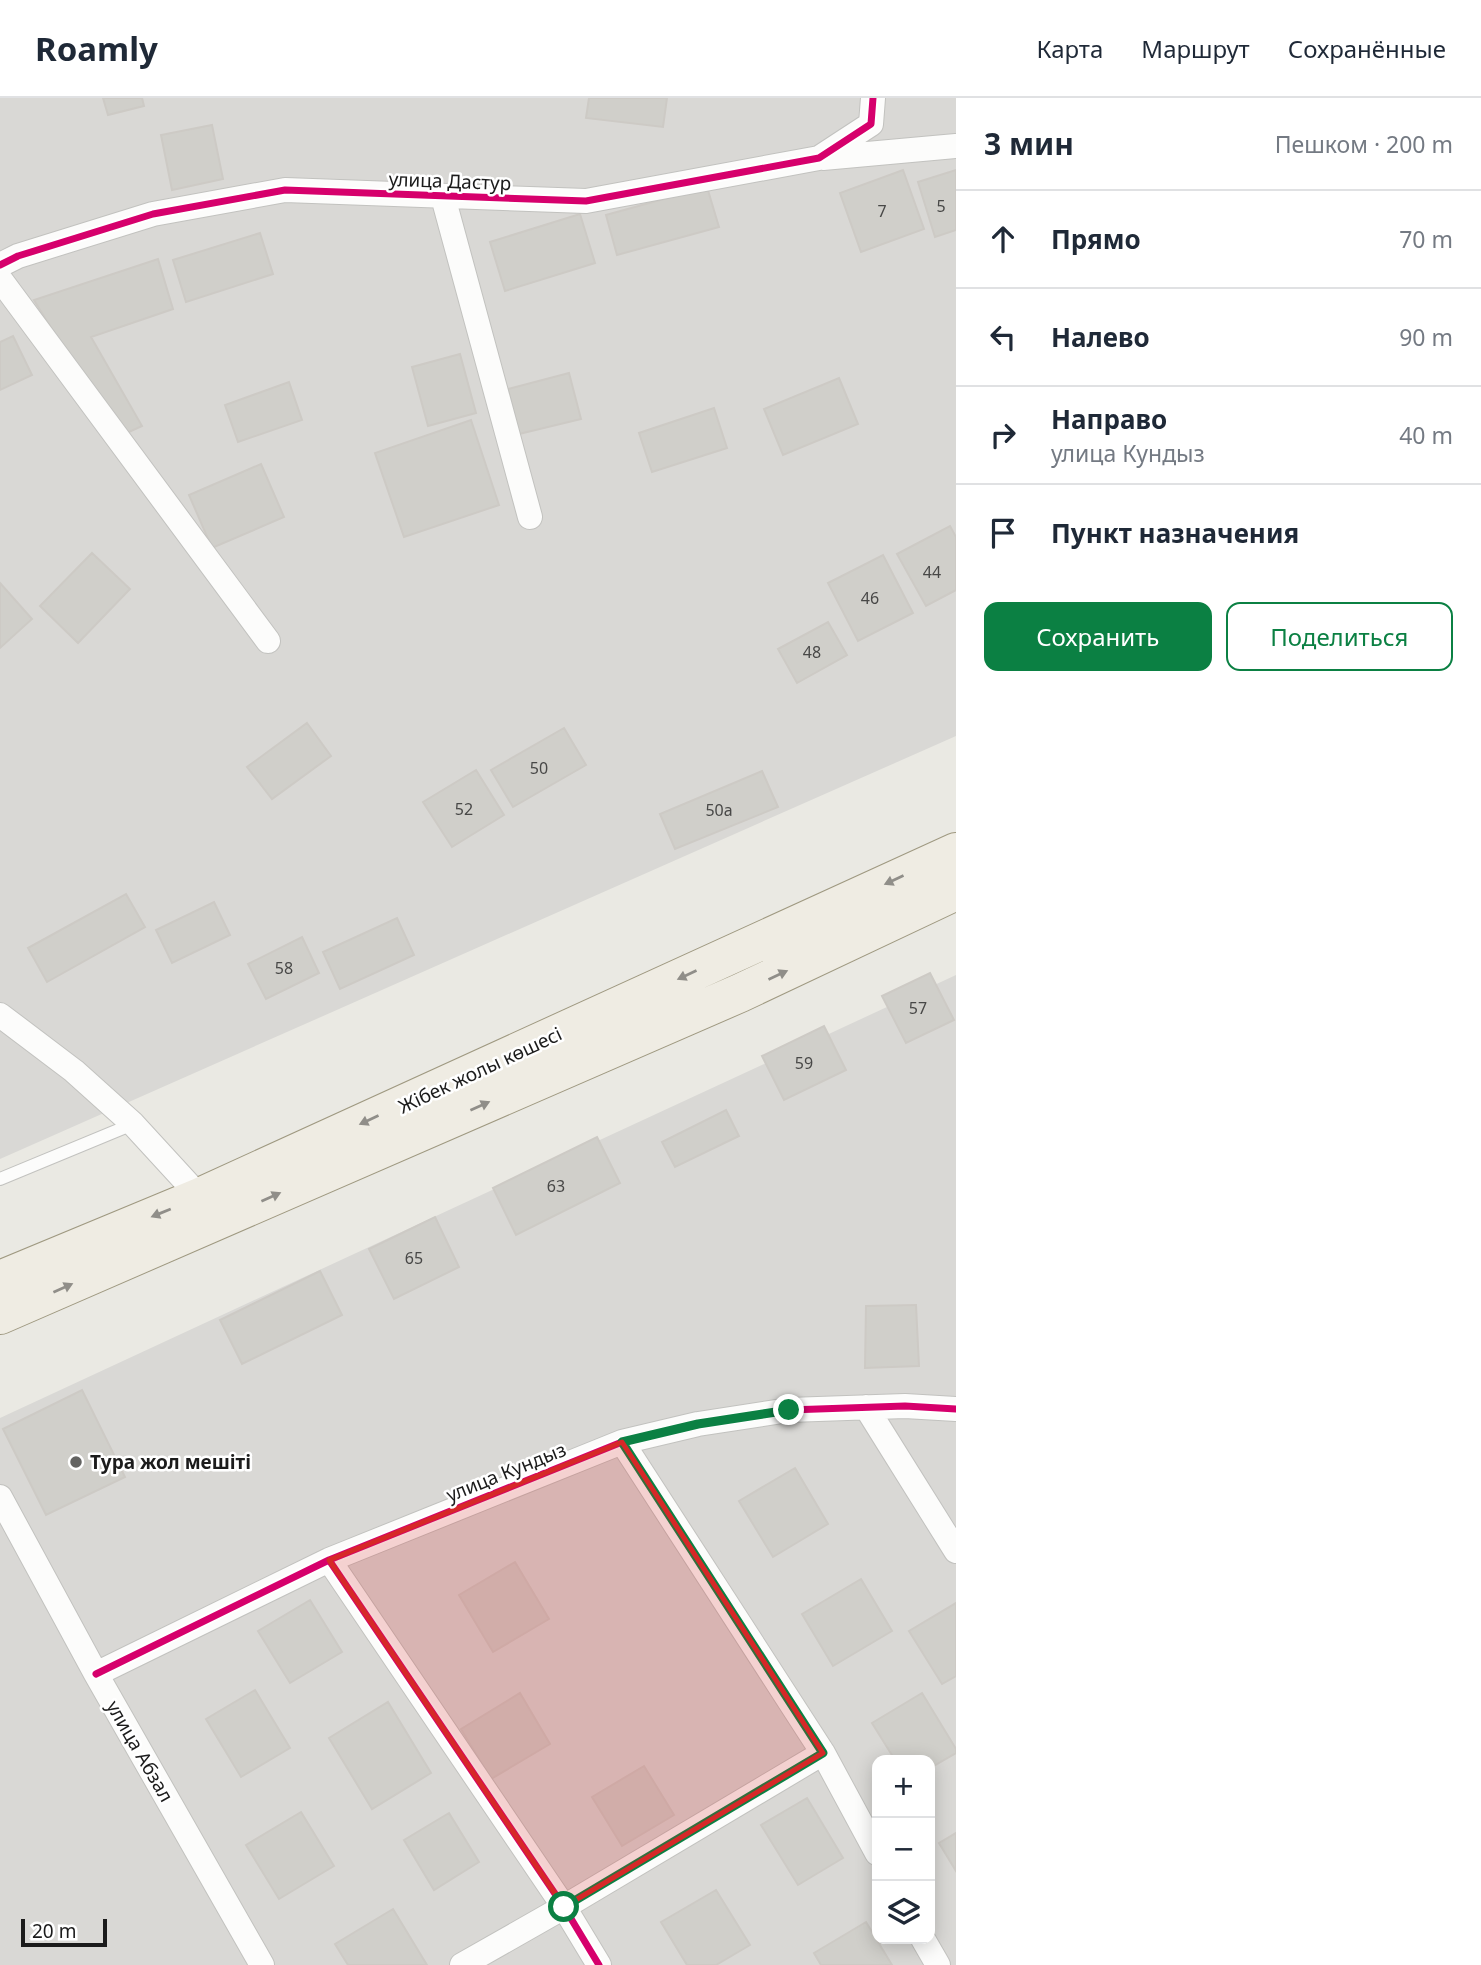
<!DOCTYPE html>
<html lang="ru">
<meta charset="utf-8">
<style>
body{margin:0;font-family:"Noto Sans",sans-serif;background:#f2f2f3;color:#1f2937}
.controls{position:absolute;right:21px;bottom:21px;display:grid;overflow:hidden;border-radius:14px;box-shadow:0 4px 18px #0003}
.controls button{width:63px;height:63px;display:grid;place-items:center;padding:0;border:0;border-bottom:2px solid #e0e1e3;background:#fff;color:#1f2937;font:35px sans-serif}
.scale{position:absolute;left:21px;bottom:18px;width:86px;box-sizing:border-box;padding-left:7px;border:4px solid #1b1b1b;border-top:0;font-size:19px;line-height:24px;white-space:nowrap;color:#1b1b1b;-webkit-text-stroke:5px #fff;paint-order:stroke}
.stop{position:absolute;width:21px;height:21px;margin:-16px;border:5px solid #0b8043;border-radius:50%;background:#fff}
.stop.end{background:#0b8043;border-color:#fff;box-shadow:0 2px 7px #0008}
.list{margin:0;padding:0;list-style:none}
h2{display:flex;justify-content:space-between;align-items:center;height:91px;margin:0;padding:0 28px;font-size:30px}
h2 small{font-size:23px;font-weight:400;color:#747a83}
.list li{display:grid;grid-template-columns:46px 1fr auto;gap:21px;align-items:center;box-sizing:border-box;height:98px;padding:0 28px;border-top:2px solid #e0e1e3}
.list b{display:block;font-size:26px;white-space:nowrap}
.list p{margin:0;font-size:23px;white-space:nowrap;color:#747a83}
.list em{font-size:23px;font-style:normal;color:#747a83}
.actions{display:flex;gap:14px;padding:21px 28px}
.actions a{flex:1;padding:16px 0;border:2px solid #0b8043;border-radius:14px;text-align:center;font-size:24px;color:#0b8043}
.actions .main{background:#0b8043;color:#fff}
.icon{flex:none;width:38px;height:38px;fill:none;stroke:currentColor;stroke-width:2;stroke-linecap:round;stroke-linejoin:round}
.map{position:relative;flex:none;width:956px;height:1867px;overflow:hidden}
header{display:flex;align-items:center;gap:42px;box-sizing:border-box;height:98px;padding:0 35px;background:#fff;border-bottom:2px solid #e0e1e3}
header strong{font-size:33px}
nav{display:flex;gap:38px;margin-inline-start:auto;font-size:24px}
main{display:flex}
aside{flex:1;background:#fff}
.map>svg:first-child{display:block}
.residential{fill:#d9d8d5;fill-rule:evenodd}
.building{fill:#d0cfca;stroke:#cdcac5;stroke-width:2}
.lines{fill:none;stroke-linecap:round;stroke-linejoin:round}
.lane-casing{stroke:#c2c2bf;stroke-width:14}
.street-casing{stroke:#c2c2bf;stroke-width:26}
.primary-casing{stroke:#9f9981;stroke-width:40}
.lane{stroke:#fcfcfb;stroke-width:12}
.street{stroke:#fcfcfb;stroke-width:24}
.primary{stroke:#efece3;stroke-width:38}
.cycleway-casing{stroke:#fff;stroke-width:11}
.cycleway{stroke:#d6006c;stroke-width:7}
.oneway{fill:#908e89}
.route{stroke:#0b8043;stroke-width:9}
.marked{fill:#d62828;fill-opacity:0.2;stroke:#d62828;stroke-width:5;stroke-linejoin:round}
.poi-dot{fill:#636361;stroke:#fff;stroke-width:2.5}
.labels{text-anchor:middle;stroke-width:5;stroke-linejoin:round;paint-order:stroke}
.number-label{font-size:16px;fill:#484847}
.street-label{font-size:19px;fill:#1b1b1b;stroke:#fff}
.poi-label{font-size:19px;font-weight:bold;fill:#1b1b1b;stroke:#fff;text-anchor:start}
</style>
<header>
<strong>Roamly</strong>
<nav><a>Карта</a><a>Маршрут</a><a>Сохранённые</a></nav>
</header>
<main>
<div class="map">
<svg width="956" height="1867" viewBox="0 0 956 1867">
<rect width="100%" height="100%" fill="#eae9e3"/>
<!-- residential -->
<path class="residential" d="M0,0H956V638L0,1061Z
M956,877V1867H0V1320ZM877,1662H930V1841H877Z"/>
<!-- building -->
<path class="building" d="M103,0H142L144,8L108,17Z
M589,0H667L663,29L586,20Z
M212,27L223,81L172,92L161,37Z
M903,72L924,131L861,154L840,95Z
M956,72V132L935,139L918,84Z
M707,89L719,129L617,157L606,117Z
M580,116L595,165L505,193L490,144Z
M260,135L273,176L186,204L173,162Z
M158,161L173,211L91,239L142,328L118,339L34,202Z
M13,238L32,277L0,292V244Z
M460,256L476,315L428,328L412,269Z
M569,275L581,321L519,336L508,291Z
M839,280L858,326L783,357L764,311Z
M289,284L302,322L238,344L225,307Z
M714,310L727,350L652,374L639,335Z
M471,322L499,407L404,439L375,355Z
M261,366L284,419L212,450L189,397Z
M950,428L956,439V492L926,508L897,456Z
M92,455L130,491L78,545L40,508Z
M883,457L913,515L858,543L828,485Z
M0,485L32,521L0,550Z
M828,524L847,557L797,585L778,551Z
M307,625L331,658L272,701L247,669Z
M564,630L586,667L513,709L491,672Z
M476,672L504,717L452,749L423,704Z
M762,673L778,709L675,751L660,716Z
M126,796L145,829L47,884L28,850Z
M214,804L230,837L172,865L156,832Z
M397,820L414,857L340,891L323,854Z
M302,839L319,875L266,901L248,866Z
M930,875L954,922L906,945L882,898Z
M824,928L846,972L784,1002L762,958Z
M726,1012L739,1038L675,1069L662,1044Z
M597,1039L620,1085L516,1137L493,1090Z
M435,1119L459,1169L394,1201L369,1151Z
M320,1173L342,1217L242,1266L220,1222Z
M916,1207L919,1268L865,1270L866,1208Z
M82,1292L125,1379L46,1417L3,1331Z
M795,1370L828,1426L773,1459L739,1403Z
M515,1464L549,1521L493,1554L459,1497Z
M861,1481L892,1533L833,1568L802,1516Z
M310,1502L342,1554L290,1585L258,1533Z
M956,1505V1578L942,1586L909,1533Z
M255,1592L290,1650L241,1679L206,1621Z
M520,1595L550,1646L491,1681L461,1631Z
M922,1595L956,1651V1655L930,1670V1662H895L872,1625Z
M388,1604L431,1675L372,1711L329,1640Z
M644,1668L674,1717L622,1748L592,1699Z
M807,1700L843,1760L798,1787L761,1727Z
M301,1714L334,1768L279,1801L246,1747Z
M449,1715L479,1764L434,1792L404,1742Z
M956,1735V1773L939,1745Z
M716,1792L750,1847L716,1867H687L661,1824Z
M393,1811L427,1867H348L335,1846Z
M866,1824L892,1867H821L814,1855Z"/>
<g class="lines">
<!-- lane casing -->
<g class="lane-casing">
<path id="lane" d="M0,1081L133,1026"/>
</g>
<!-- street casing -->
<g class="street-casing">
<path id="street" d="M823,60L956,48
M443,99L530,419
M0,167L18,158L153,116L285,92L586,103L819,60L871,26L873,0
M0,181L268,543
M0,917L74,973L133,1026L200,1099L206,1108
M866,1309L956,1453
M622,1344L823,1655L877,1755
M0,1399L96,1576L262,1867
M329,1462L564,1809L599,1867
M96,1576L329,1462L622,1344L698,1326L789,1312L905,1308L956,1311
M923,1841L938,1867
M462,1867L564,1809L823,1655"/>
</g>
<!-- primary casing -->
<g class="primary-casing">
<path id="primary" d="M0,1182L200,1099L956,754
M0,1217L740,895L956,793"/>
</g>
<!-- lane -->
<use href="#lane" class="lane"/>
<!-- street -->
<use href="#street" class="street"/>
<!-- primary -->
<use href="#primary" class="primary"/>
<!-- cycleway casing -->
<g class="cycleway-casing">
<path id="cycleway" d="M0,167L18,158L153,116L285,92L586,103L819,60L871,26L873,0
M329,1462L564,1809L599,1867
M96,1576L329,1462L622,1344L698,1326L789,1312L905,1308L956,1311"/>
</g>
<!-- cycleway -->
<use href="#cycleway" class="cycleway"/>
</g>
<!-- one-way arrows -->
<defs><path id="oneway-solid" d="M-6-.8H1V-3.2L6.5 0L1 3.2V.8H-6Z" transform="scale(1.75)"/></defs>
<g class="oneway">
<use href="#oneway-solid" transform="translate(894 782) rotate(155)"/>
<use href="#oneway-solid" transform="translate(687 877) rotate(155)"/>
<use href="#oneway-solid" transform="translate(778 877) rotate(-25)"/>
<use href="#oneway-solid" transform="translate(480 1008) rotate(-24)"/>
<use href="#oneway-solid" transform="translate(369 1022) rotate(155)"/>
<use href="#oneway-solid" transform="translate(271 1099) rotate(-24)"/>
<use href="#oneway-solid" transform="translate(161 1115) rotate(158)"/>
<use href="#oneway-solid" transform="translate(63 1190) rotate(-24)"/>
</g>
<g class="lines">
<!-- route -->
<path class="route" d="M564,1809L823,1655L622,1344L698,1326L789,1312"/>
</g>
<!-- marked area -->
<path class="marked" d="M622,1344L823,1655L564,1809L329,1462Z"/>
<!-- markers -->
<circle class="poi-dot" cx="76" cy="1364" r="7"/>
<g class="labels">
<!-- number labels -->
<g class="number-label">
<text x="941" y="114">5</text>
<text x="882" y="119">7</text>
<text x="932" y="480">44</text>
<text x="870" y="506">46</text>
<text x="812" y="560">48</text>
<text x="539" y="676">50</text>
<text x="464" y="717">52</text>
<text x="719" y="718">50а</text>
<text x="284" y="876">58</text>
<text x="918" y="916">57</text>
<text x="804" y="971">59</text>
<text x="556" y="1094">63</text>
<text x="414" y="1166">65</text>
</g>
<!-- street labels -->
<g class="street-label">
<text transform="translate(450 83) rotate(2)" y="7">улица Дастур</text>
<text transform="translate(480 972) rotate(-25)" y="7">Жібек жолы көшесі</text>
<text transform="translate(506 1374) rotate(-22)" y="7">улица Кундыз</text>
<text transform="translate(140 1653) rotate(60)" y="7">улица Абзал</text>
</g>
<!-- poi labels -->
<g class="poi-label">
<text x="90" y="1371">Тура жол мешіті</text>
</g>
</g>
</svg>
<div class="controls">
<button>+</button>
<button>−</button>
<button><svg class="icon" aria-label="layers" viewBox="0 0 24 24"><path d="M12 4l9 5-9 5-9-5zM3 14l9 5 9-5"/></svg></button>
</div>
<div class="scale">20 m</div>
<div class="stop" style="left:564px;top:1809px"></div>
<div class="stop end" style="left:789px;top:1312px"></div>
</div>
<aside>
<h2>3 мин<small>Пешком · 200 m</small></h2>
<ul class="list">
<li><svg class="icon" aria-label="ahead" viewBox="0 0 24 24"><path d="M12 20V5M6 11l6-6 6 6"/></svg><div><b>Прямо</b></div><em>70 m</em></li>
<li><svg class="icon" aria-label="left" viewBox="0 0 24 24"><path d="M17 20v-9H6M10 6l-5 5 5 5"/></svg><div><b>Налево</b></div><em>90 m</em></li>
<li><svg class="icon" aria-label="right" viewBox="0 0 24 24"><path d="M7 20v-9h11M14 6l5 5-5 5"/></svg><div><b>Направо</b><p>улица Кундыз</p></div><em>40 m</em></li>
<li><svg class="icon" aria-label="arrive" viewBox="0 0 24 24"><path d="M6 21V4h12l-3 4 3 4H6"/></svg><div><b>Пункт назначения</b></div></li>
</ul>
<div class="actions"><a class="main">Сохранить</a><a>Поделиться</a></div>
</aside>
</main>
